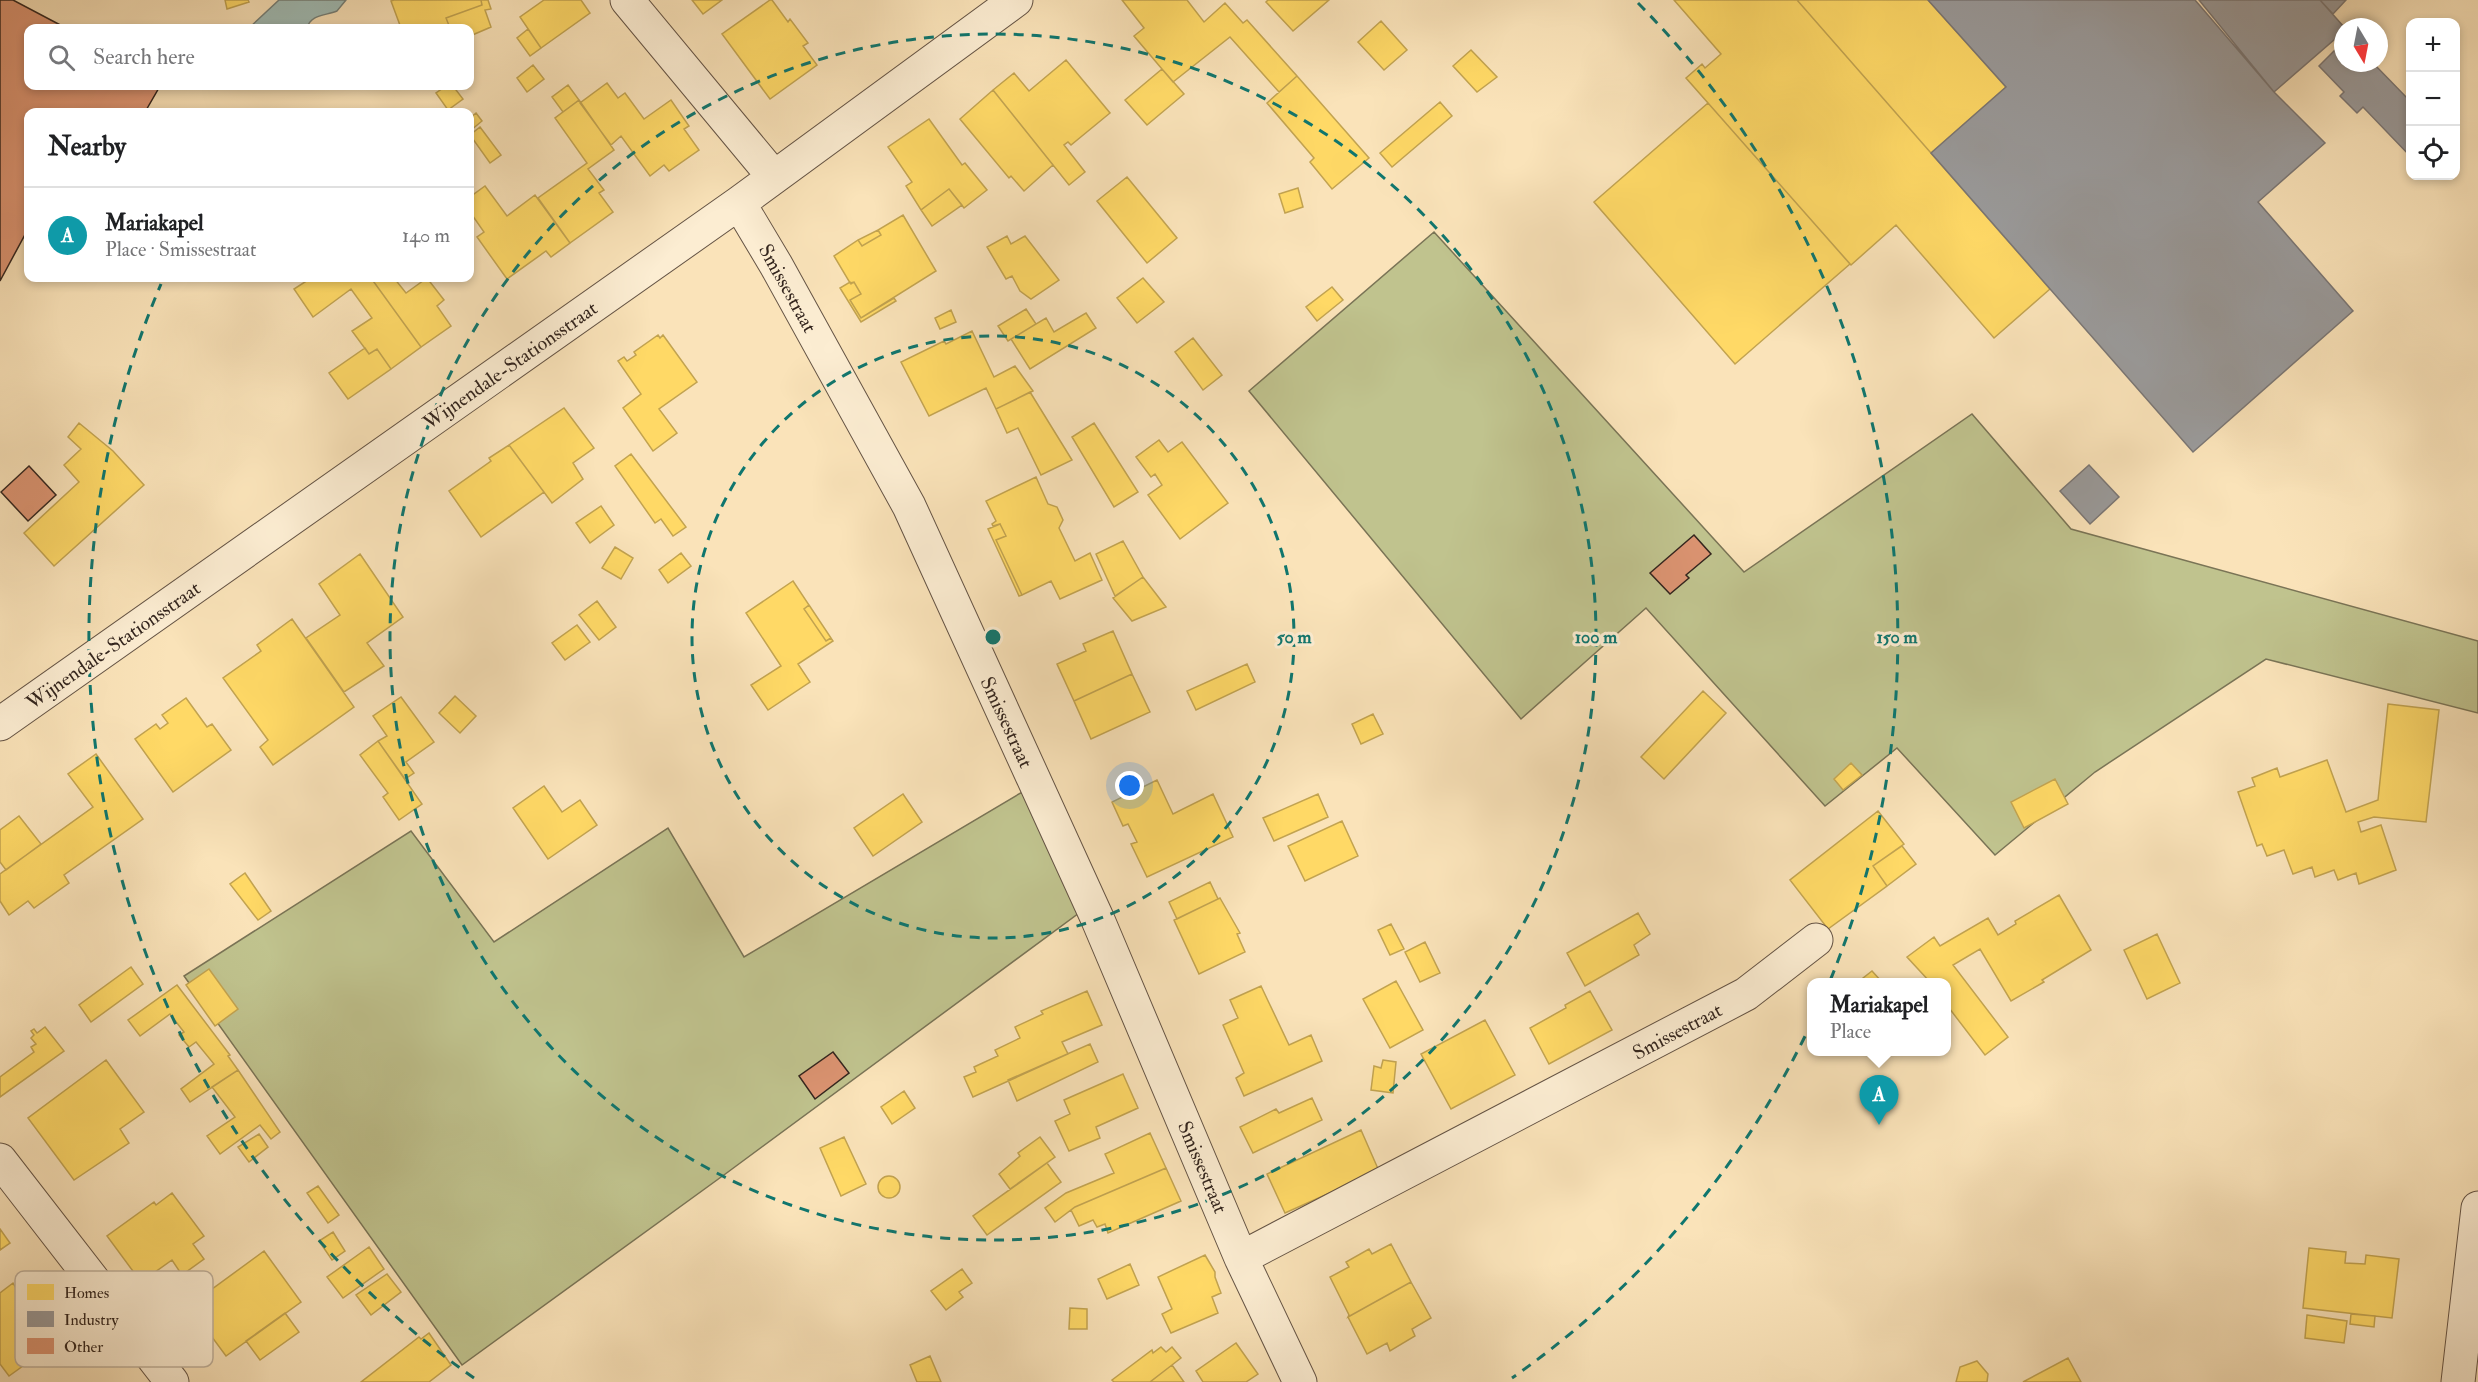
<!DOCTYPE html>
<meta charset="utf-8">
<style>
body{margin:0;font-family:"IM FELL Double Pica",serif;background:#f2f2f2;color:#202124}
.controls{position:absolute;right:18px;top:18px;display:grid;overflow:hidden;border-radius:12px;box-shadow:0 3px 9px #0003}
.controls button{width:54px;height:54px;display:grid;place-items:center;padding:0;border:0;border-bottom:2px solid #e0e0e0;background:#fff;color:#202124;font:30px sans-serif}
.compass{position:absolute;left:2334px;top:18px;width:54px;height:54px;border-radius:50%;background:#fff;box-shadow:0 3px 9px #0003;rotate:170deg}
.you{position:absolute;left:1130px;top:786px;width:21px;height:21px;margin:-15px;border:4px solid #fff;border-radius:50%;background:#1a73e8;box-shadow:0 0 0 9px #1a73e833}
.badge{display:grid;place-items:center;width:39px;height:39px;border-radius:50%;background:#b45309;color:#fff;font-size:20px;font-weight:700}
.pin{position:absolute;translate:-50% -50px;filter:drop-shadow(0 2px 3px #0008)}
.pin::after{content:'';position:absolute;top:32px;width:21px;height:18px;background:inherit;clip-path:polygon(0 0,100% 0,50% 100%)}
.popup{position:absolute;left:1807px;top:978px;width:144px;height:78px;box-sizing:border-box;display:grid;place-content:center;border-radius:12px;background:#fff;filter:drop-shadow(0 2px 4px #0005);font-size:20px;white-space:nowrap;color:#757577}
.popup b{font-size:22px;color:#202124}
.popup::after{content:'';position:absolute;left:50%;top:100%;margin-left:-12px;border:12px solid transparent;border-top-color:#fff}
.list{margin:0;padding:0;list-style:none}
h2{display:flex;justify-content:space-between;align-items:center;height:78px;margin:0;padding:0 24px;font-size:26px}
h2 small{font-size:20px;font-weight:400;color:#757577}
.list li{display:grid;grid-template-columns:39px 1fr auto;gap:18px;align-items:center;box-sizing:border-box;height:96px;padding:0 24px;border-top:2px solid #e0e0e0}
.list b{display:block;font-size:22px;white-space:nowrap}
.list p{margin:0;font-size:20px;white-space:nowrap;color:#757577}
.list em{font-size:20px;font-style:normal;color:#757577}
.icon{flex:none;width:33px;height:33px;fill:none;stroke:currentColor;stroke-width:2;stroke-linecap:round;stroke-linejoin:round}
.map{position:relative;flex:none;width:2478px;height:1382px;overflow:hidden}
.search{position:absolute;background:#fff;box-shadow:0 3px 9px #0003;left:24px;top:24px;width:450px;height:66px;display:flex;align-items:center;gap:15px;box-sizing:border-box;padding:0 21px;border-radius:12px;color:#757577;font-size:22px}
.panel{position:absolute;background:#fff;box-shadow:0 3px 9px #0003;left:24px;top:108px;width:450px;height:174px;border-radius:12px}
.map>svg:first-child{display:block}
.green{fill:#c0c38e;stroke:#7a7456;stroke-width:1.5}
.water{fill:#a0bdb7;stroke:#74807a;stroke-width:1.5}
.homes{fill:#ffd966;stroke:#c2a350;stroke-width:1.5}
.industry{fill:#999;stroke:#7a7674;stroke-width:1.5}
.building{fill:#dc9472;stroke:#33251e;stroke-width:1.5}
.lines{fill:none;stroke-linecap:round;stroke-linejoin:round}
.minor-casing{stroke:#655445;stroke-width:35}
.minor{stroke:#fcedd2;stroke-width:33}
.ring{fill:none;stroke:#0f766e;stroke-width:3;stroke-dasharray:10 8}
.labels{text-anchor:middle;stroke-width:6;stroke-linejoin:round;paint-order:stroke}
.street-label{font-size:20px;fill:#33251e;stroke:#fcedd2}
.key{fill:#fcedd2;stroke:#c0b19c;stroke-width:1.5}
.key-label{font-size:16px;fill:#33251e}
.centre{fill:#0f766e;stroke:#fcedd2;stroke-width:3}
.ring-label{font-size:18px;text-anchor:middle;font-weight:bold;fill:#0f766e;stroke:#fcedd2;stroke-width:6;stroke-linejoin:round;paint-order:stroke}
</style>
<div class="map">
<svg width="2478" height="1382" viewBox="0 0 2478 1382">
<rect width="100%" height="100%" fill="#fae3b9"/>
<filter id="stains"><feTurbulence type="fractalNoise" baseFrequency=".00333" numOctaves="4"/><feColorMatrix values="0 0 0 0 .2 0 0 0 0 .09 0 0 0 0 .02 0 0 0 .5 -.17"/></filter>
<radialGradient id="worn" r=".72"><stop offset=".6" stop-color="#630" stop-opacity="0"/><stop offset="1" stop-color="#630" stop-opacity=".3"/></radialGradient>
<!-- green -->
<path class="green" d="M1434,232L1744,572L1972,414L2071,529L2478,641V713L2266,659L2095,772L1995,855L1897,748L1825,806L1646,608L1521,719L1249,391Z
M1024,791L1079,913L728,1172L462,1365L184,976L411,831L494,942L668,828L744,957Z"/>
<!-- water -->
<path class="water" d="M279,0H346L337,11C325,16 311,14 307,28H249Z"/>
<!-- homes -->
<path class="homes" d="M225,0H248L249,2L227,9Z
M394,0H481L482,5L446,18L450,28H401L391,1Z
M481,0H488L491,9L485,10L491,27L470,36V28H450L446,18L482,5Z
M544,0H581L590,13L541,48L520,17Z
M692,0H722L703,14Z
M770,0H772L788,22L790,19L808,43L803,46L817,65L770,99L722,34Z
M1122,0H1187L1204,22L1225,3L1243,23L1247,20L1297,76L1279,92L1230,37L1173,82L1134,36L1144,28Z
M1268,0H1329L1293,31L1266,2Z
M1674,0H1797L2050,289L1994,338L1896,225L1851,265L1686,78L1702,64L1705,68L1721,54Z
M1797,0H1928L2006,87L1931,153Z
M1381,21L1407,50L1384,70L1358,42Z
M528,29L541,48L530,56L517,38Z
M1471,50L1497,77L1477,92L1453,66Z
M1066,60L1110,113L1071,145L1068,142L1064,145L1085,172L1069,185L993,90L1014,73L1029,91Z
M533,65L544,79L527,92L517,78Z
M1162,69L1184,94L1147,125L1125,100Z
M1297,76L1369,158L1332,189L1310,162L1314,158L1267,103Z
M607,83L618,98L625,93L644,119L671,100L689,126L684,129L699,150L669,171L664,165L650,176L621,136L611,145L580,103Z
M568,85L579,100L563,112L552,97Z
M446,86H453L463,99L448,110L436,93Z
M993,90L1053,165L1024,191L1011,176L1009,178L960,119Z
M579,100L614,150L588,169L604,190L599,193L613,212L570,243L538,198L587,163L555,118Z
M1440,102L1452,116L1392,167L1380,153Z
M1708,103L1850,264L1735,364L1594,202Z
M476,113L482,121L470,131V118Z
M929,119L962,165L965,163L987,190L964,208L949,189L921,210L906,186L912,182L888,147Z
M480,127L501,155L490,163L470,135Z
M1127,177L1177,238L1147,263L1097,201Z
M485,186L507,216L535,195L570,243L551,257L546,251L507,279L477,237L484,232L470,212V197Z
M1298,188L1303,207L1285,213L1279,194Z
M949,189L962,205L932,226L921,210Z
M903,215L936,271L861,318L850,300L861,294L854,282L850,283L834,256L858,240L862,246L881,235L878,230Z
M878,230L881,235L862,246L858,240Z
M1007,236L1011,244L1025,236L1059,280L1031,299L1020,291L1012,276L1006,279L987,247Z
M311,278H371L421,347L391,369L377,349L369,354L352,331L372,318L351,289L313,317L294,289Z
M371,278H394L406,293L427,278L444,300L437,306L451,326L421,347Z
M1143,278L1164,302L1137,323L1117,298Z
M850,282L851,284L854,282L861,294L850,300L861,318L894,298L896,301L861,322L840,288Z
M1332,287L1343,300L1317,321L1306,307Z
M1026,309L1036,324L1008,341L998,326Z
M951,310L956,322L940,329L935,318Z
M1086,313L1096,328L1030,369L1011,339L1046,318L1054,332Z
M972,331L994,377L1015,366L1033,391L996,409L986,388L929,416L901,362L944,341L946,344Z
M658,335L660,338L663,335L697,382L659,409L677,433L653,451L623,408L641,394L618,361L624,357L627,361L636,355L634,352Z
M1193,338L1222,375L1203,390L1175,352Z
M365,348L369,354L377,349L391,369L348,399L329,373Z
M1030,392L1072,460L1041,475L1018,428L1007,433L996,409Z
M564,408L594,448L573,463L583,479L552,503L509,445Z
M79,423L113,451L144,485L54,566L24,533L79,482L64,465L81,449L68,437Z
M1094,423L1138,492L1114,507L1072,437Z
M1159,440L1168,452L1182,442L1228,503L1180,539L1148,495L1162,485L1155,474L1151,477L1136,457Z
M509,445L544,492L481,537L449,491L491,461L489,458Z
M631,454L686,527L673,536L661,519L655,523L615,466Z
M1036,477L1048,504L1057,507L1063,520L1059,528L1075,561L1090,553L1102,580L1060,599L1051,581L1022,595L996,540L1006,536L1000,524L993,526L992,524L996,521L986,501Z
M601,506L614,525L590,543L576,523Z
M1000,524L1006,536L996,540L1022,595L1019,596L988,529Z
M1123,541L1143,577L1115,596L1096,554Z
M615,547L633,558L621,579L602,568Z
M681,553L691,566L668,583L659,570Z
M360,554L403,617L367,643L384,666L344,692L306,638L340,615L319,584Z
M1143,577L1166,607L1132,621L1113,598Z
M793,581L809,605L804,609L826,641L831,638L833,641L798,664L810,682L768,710L751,685L781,666L746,613Z
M597,601L616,627L599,640L579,615Z
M809,605L831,638L826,641L804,609Z
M292,619L354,707L273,765L260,747L268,740L223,678L261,651L257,645Z
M577,625L590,642L565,660L552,643Z
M1113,631L1132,674L1074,701L1057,664L1086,651L1083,644Z
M1247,664L1255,682L1196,710L1187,691Z
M1132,674L1150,712L1091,739L1074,701Z
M1703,691L1726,713L1664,779L1641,757Z
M455,696L476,716L460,733L439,713Z
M401,697L434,742L406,762L414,773L405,779L378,741L387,736L373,716Z
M186,698L207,727L212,724L231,750L173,792L135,739L156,724L160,729L168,723L162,715Z
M2388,704L2439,710L2426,822L2374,817L2358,822L2361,832L2381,825L2396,870L2359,884L2356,873L2338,880L2334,870L2315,877L2312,867L2293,874L2284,850L2267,856L2262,844L2257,846L2238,792L2255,786L2252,778L2277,768L2280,777L2327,760L2346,812L2378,800Z
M1373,714L1383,734L1361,744L1352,724Z
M378,741L422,804L399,820L383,797L388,793L360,755Z
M96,754L143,819L64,875L69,883L34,908L28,901L9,915L0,901V874L93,807L68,774Z
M1851,763L1862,775L1843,790L1834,779Z
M2055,779L2068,804L2024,828L2011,802Z
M1157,780L1173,814L1213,794L1233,837L1147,877L1131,844L1137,842L1128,824L1123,826L1112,802Z
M544,786L562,812L580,800L597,825L548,859L513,808Z
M903,794L922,822L873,856L854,828Z
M1318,794L1328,817L1274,841L1263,818Z
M1878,811L1904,844L1873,866L1887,886L1828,929L1790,880Z
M19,816L41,844L6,870L0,862V830Z
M1342,821L1358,856L1305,881L1288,846Z
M1902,846L1916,864L1887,886L1873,866Z
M245,873L271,911L258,920L230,884Z
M1210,882L1218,899L1177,919L1169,902Z
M2059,895L2091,950L2042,980L2044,982L2011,1001L1980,949L1953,965L2008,1037L1985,1055L1946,1004V982H1930L1907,957L1934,937L1940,946L1988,918L1998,935L2016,924L2015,921Z
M1220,898L1240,933L1237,934L1245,952L1199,974L1174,920Z
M1638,913L1650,934L1634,945L1639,955L1585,986L1567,953Z
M1391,924L1404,949L1390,955L1378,930Z
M2157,934L2180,983L2147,999L2124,950Z
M1425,942L1440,973L1420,982L1405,952Z
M131,967L143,984L91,1022L79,1005Z
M209,969L238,1009L215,1026L186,985Z
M1872,971L1882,982H1858Z
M1396,981L1423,1030L1390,1048L1363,999Z
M177,985L230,1055L228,1056L238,1070L190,1102L181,1089L214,1064L196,1042L189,1047L179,1035L184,1032L170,1014L140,1036L128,1020Z
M1261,986L1289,1045L1311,1035L1322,1061L1244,1096L1236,1078L1244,1073L1223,1025L1238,1018L1230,1000Z
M1087,991L1102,1025L1062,1042L1068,1054L973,1097L964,1077L976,1072L974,1067L998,1056L995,1050L1020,1038L1015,1027L1043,1014L1041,1011Z
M1590,991L1612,1030L1549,1064L1530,1028L1566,1008L1565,1005Z
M1485,1020L1515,1075L1451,1109L1421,1054Z
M45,1027L64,1051L0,1097V1077L34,1052L31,1047L36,1044L31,1038L34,1035L31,1031L34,1029L37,1033Z
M1090,1044L1098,1062L1017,1101L1008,1080Z
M106,1060L144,1112L120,1129L129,1143L74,1180L28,1118Z
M1383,1060L1396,1062L1393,1093L1371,1090L1374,1066L1381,1068Z
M238,1070L280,1132L271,1139L260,1125L220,1154L207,1136L235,1117L212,1087Z
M1123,1074L1138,1108L1096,1127L1100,1138L1069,1151L1055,1121L1070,1114L1064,1100Z
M904,1091L915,1108L892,1124L881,1107Z
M1312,1098L1322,1120L1253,1153L1240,1127L1276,1109L1279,1113Z
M1361,1130L1379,1171L1285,1213L1267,1174Z
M1150,1133L1166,1168L1075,1207L1055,1222L1045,1208L1066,1193L1114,1173L1105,1154Z
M259,1134L268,1147L249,1162L238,1147Z
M844,1137L866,1184L841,1196L820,1148Z
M1040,1137L1055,1157L1010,1189L999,1174L1020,1156L1018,1153Z
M1047,1163L1061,1182L987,1235L973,1216Z
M1166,1168L1181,1201L1108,1233L1105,1224L1097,1227L1093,1220L1079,1226L1071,1210L1075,1207Z
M878 1187a11 11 0 1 1 22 0a11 11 0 1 1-22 0Z
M318,1186L339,1215L328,1223L307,1193Z
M172,1193L204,1236L193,1244L204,1259L182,1275L172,1260L141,1282L107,1236L154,1202L156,1205Z
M0,1229L10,1243L0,1250Z
M333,1232L345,1251L332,1260L319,1241Z
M1391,1244L1411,1282L1348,1317L1349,1315L1330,1277L1349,1267L1346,1262L1369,1249L1372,1254Z
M369,1247L384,1269L343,1298L327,1277Z
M2309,1248L2346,1252L2345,1263L2365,1264L2366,1255L2399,1259L2392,1318L2303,1308Z
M264,1251L301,1302L226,1356L189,1306Z
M1205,1255L1215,1272V1277L1221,1293L1212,1297L1218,1313L1171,1333L1162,1314L1172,1309L1158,1277Z
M1130,1264L1139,1285L1107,1299L1098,1279Z
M962,1269L972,1283L959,1292L963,1297L946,1310L931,1291Z
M387,1274L401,1292L371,1315L356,1295Z
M1411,1282L1431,1318L1412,1329L1415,1336L1390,1351L1387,1343L1367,1354L1348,1317Z
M13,1283L17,1290L21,1287L31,1301L28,1304L40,1321L54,1311L70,1332L9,1376L0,1364V1293Z
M1070,1308L1087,1309V1329H1069Z
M285,1313L299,1332L260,1360L246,1341Z
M2351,1314L2375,1316L2374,1327L2350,1324Z
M2307,1315L2347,1321L2344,1343L2305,1338Z
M429,1333L451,1365L429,1382H361L419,1337L421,1339Z
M1236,1343L1258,1374L1246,1382H1203L1196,1371Z
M1161,1347L1166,1352L1172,1347L1181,1358L1150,1382H1114L1112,1380L1152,1350L1153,1353Z
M930,1356L941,1382H917L910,1365Z
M2068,1358L2081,1382H2023Z
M1977,1361L1988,1374L1987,1382H1956L1960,1367Z
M1172,1365L1184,1382H1150Z"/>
<!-- industry -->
<path class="industry" d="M1928,0H2195L2274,92L2325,143L2258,202L2353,311L2193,452L1931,153L2006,87Z
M2199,0H2320L2344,27L2343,32L2274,92Z
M2320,0H2346L2333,14Z
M2342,36L2343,63H2373L2410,101V156L2363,107L2357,113L2340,96L2344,92L2319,66L2339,46L2336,42Z
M2089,465L2119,497L2090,524L2060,491Z"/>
<!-- building -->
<path class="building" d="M0,0H13L66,28H28V86H160L145,112H28V229L0,281Z
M29,466L56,495L28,521L1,492Z
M1694,535L1711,554L1686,575L1689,578L1670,594L1650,573Z
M833,1052L849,1073L815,1099L799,1076Z"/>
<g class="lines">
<!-- minor casing -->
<g class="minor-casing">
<path id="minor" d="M627,0L774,177
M739,203L776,265L909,506L1098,920L1241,1258L1300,1382
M0,724L739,203L1016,0
M0,1160L172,1382
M1241,1258L1746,994L1816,940
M2458,1382L2478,1208"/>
</g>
<!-- minor -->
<use href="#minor" class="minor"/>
</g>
<!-- distance rings -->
<g class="ring">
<circle cx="993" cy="637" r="301"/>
<circle cx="993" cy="637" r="603"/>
<path d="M474 1378A904 904 0 0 1 161 284M1638 3A904 904 0 0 1 1512 1378"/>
</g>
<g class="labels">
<!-- street labels -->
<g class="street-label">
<text transform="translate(788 288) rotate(61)" y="7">Smissestraat</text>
<text transform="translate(510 365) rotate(-35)" y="7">Wijnendale-Stationsstraat</text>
<text transform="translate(113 645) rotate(-35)" y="7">Wijnendale-Stationsstraat</text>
<text transform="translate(1007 722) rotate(65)" y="7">Smissestraat</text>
<text transform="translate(1677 1031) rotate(-28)" y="7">Smissestraat</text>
<text transform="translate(1203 1167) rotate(67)" y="7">Smissestraat</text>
</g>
</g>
<!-- legend -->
<rect x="15" y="1271" width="198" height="96" rx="9" class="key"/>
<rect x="27" y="1284" width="27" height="16" fill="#ffd966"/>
<rect x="27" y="1311" width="27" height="16" fill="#999"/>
<rect x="27" y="1338" width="27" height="16" fill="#dc9472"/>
<g class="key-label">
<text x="64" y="1298">Homes</text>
<text x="64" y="1325">Industry</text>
<text x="64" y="1352">Other</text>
</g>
<circle cx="993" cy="637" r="9" class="centre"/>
<g class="ring-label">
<text x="1294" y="643">50 m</text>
<text x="1596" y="643">100 m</text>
<text x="1897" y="643">150 m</text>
</g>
<rect width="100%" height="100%" filter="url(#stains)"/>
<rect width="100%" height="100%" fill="url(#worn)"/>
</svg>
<div class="controls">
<button>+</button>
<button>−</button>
<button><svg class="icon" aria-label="locate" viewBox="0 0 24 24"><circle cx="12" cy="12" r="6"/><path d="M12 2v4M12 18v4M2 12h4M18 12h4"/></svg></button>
</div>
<svg class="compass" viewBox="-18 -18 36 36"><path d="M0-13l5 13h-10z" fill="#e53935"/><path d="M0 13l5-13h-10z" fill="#757577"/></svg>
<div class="you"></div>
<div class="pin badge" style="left:1879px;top:1125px;background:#0f9aa8">A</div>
<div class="popup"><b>Mariakapel</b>Place</div>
<div class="search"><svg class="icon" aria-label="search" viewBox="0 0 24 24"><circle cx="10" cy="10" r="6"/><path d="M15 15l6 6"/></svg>Search here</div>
<section class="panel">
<h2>Nearby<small></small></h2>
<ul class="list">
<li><span class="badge" style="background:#0f9aa8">A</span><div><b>Mariakapel</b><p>Place · Smissestraat</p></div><em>140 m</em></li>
</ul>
</section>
</div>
